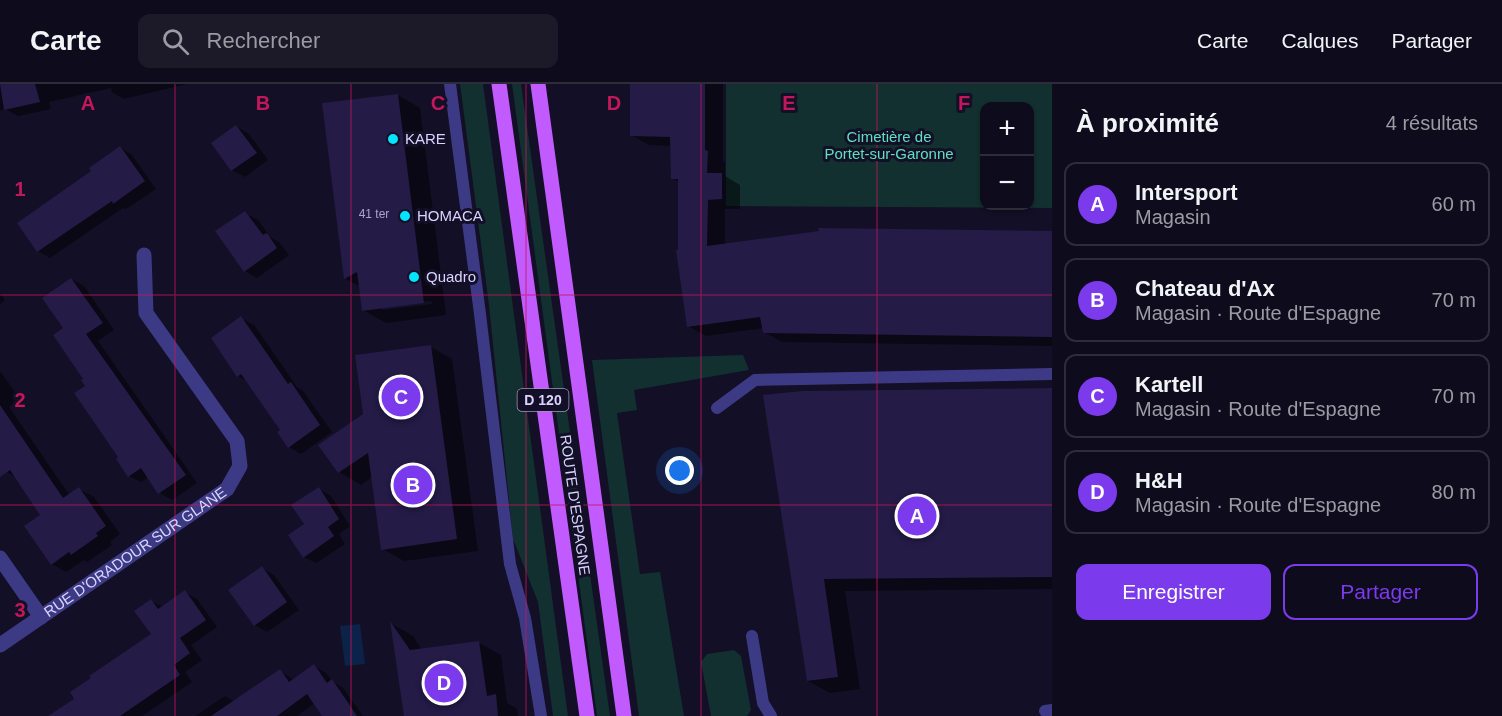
<!DOCTYPE html>
<html lang="fr">
<meta charset="utf-8">
<style>
body{margin:0;font-family:Arial,sans-serif;background:#1c1929;color:#f1f3f6}
.controls{position:absolute;right:18px;top:18px;display:grid;overflow:hidden;border-radius:12px;box-shadow:0 2px 4px #0004}
.controls button{width:54px;height:54px;display:grid;place-items:center;padding:0;border:0;border-bottom:2px solid #2e2b3b;background:#0e0b1c;color:#f1f3f6;font:30px sans-serif}
.you{position:absolute;left:680px;top:387px;width:21px;height:21px;margin:-15px;border:4px solid #fff;border-radius:50%;background:#1a73e8;box-shadow:0 0 0 9px #1a73e833}
.badge{display:grid;place-items:center;width:39px;height:39px;border-radius:50%;background:#7c3aed;color:#fff;font-size:20px;font-weight:700}
.pin{position:absolute;translate:-50% -50%;border:3px solid #fff;box-shadow:0 2px 6px #0006}
.list{margin:0;padding:0;list-style:none}
h2{display:flex;justify-content:space-between;align-items:center;height:78px;margin:0;padding:0 24px;font-size:26px}
h2 small{font-size:20px;font-weight:400;color:#9b9ba3}
.list li{display:grid;grid-template-columns:39px 1fr auto;gap:18px;align-items:center;box-sizing:border-box;height:84px;margin:0 12px 12px;padding:0 12px;border:2px solid #2e2b3b;border-radius:12px}
.list b{display:block;font-size:22px;white-space:nowrap}
.list p{margin:0;font-size:20px;white-space:nowrap;color:#9b9ba3}
.list em{font-size:20px;font-style:normal;color:#9b9ba3}
.actions{display:flex;gap:12px;padding:18px 24px}
.actions a{flex:1;padding:14px 0;border:2px solid #7c3aed;border-radius:12px;text-align:center;font-size:21px;color:#7c3aed}
.actions .main{background:#7c3aed;color:#fff}
.icon{flex:none;width:33px;height:33px;fill:none;stroke:currentColor;stroke-width:2;stroke-linecap:round;stroke-linejoin:round}
.map{position:relative;flex:none;width:1052px;height:632px;overflow:hidden}
header{display:flex;align-items:center;gap:36px;box-sizing:border-box;height:84px;padding:0 30px;background:#0e0b1c;border-bottom:2px solid #2e2b3b}
header strong{font-size:28px}
nav{display:flex;gap:33px;margin-inline-start:auto;font-size:21px}
.search{width:420px;height:54px;background:#1c1929;display:flex;align-items:center;gap:15px;box-sizing:border-box;padding:0 21px;border-radius:12px;color:#9b9ba3;font-size:22px}
main{display:flex}
aside{flex:1;background:#0e0b1c}
.map>svg:first-child{display:block}
.green{fill:#12302f;fill-rule:evenodd}
.water{fill:#0c2248}
.shadow{fill:#0007;fill-rule:evenodd}
.building{fill:#241b47}
.lines{fill:none;stroke-linecap:round;stroke-linejoin:round}
.lane{stroke:#3d3a85;stroke-width:12}
.street{stroke:#3d3a85;stroke-width:15}
.primary{stroke:#c25bff;stroke-width:15}
.grid{fill:none;stroke:#c2185b;stroke-width:1.5;stroke-opacity:0.55}
.poi-dot{fill:#00e5ff;stroke:#130f26;stroke-width:2}
.labels{text-anchor:middle;stroke-width:6;stroke-linejoin:round;paint-order:stroke}
.number-label{font-size:12px;fill:#aca6d1}
.shield{fill:#130f26;stroke:#9e99be;stroke-width:1.5}
.shield-label{font-size:14px;font-weight:bold;fill:#d9d4ff}
.park-label{font-size:15px;fill:#5fe0c0;stroke:#130f26}
.poi-label{font-size:15px;fill:#d9d4ff;stroke:#130f26;text-anchor:start}
.street-label{font-size:15px;fill:#d9d4ff;stroke:#130f26}
.grid-label{font-size:20px;text-anchor:middle;font-weight:bold;fill:#c2185b;stroke:#130f26;stroke-width:6;stroke-linejoin:round;paint-order:stroke}
</style>
<header>
<strong>Carte</strong>
<div class="search"><svg class="icon" aria-label="search" viewBox="0 0 24 24"><circle cx="10" cy="10" r="6"/><path d="M15 15l6 6"/></svg>Rechercher</div>
<nav><a>Carte</a><a>Calques</a><a>Partager</a></nav>
</header>
<main>
<div class="map">
<svg width="1052" height="632" viewBox="0 0 1052 632">
<rect width="100%" height="100%" fill="#130f26"/>
<!-- green -->
<path class="green" d="M460,0H483L568,632H553L538,518L513,455L489,221Z
M512,0H521L610,632H597Z
M726,0H1052V124L726,122ZM984,22H1030V122H984Z
M743,271L749,286L634,306L637,326L617,329L640,490L660,488L684,632H639L592,276Z
M734,566L741,572L751,626L747,632H711L701,578L707,570Z"/>
<!-- water -->
<path class="water" d="M360,540L365,580L345,582L340,542Z"/>
<!-- shadow -->
<path class="shadow" d="M0,0H187L124,15L112,8L111,4L49,18L51,25L18,32L5,25L0,26Z
M632,0H723V77L725,79V92L740,101V125H725V161L1052,149V262L782,258L764,248V244L706,252L688,242L679,167V98L672,94V62L649,61L631,51Z
M398,11L420,24L446,231L386,239L363,226L361,203L346,195L324,21ZM431,217L432,220L382,226V223Z
M236,42L249,50L268,76L245,93L232,86Z
M121,64L132,71L156,105L126,125L123,124L50,174L38,167L94,88Z
M245,129L258,136L270,153L279,158L289,171L257,194L245,187Z
M71,195L84,202L114,246L98,257L197,399L172,416L160,409L149,393L141,398L129,392L87,302L65,244Z
M0,209L5,216L0,220Z
M241,234L254,241L297,303L303,307L332,348L301,370L289,363L282,346L247,297L238,292Z
M431,263L452,275L478,467L404,477L383,465L373,392L361,401L339,388L365,331Z
M0,287L20,315L9,323L70,412L79,405L94,413L120,450L110,458L112,461L87,478L84,476L66,488L52,480L42,431L16,393L7,388L0,378Z
M1052,306V505L845,507L860,605L830,609L808,597L764,312Z
M319,405L331,412L350,442L339,450L345,460L316,479L304,473L306,440Z
M262,484L274,491L299,526L267,548L255,541Z
M185,508L197,515L217,543L191,561L202,576L185,588L192,598L142,632H51L76,615L153,551L151,517L163,523Z
M392,540L413,552L422,566L479,559L501,571L507,619L517,625L518,632H405Z
M314,582L326,589L332,597L343,604L363,632H324L315,619L297,632H195L225,612L235,618L280,587L294,596Z"/>
<!-- building -->
<path class="building" d="M0,0H35L40,18L4,26Z
M630,0H705V66L708,67L707,89H722V115L708,116L707,162L819,147L818,144L1052,147V253L763,249L760,233L687,243L676,166H678V95H671L670,53L630,52Z
M398,10L424,219L362,227L357,188L344,195L322,19Z
M236,41L257,69L231,87L211,59Z
M120,62L145,97L113,120L112,117L37,168L17,139L91,87L89,84Z
M245,127L263,151L267,149L277,164L244,188L215,147Z
M71,194L103,239L86,250L186,391L158,410L141,384L128,393L116,375L118,373L74,309L85,302L81,296L83,295L53,251L63,244L42,214Z
M241,232L288,300L291,298L320,341L288,364L277,348L280,346L241,290L237,293L211,254Z
M431,261L457,455L381,466L368,369L338,389L318,361L363,330L355,271Z
M1052,304V493L824,495L838,593L807,597L763,311L802,307Z
M0,321L63,414L79,403L106,442L96,449L98,452L71,471L69,468L51,481L24,442L40,431L10,386L0,393Z
M319,403L339,435L328,443L334,452L303,474L288,451L304,440L291,421Z
M262,482L287,518L254,542L228,506Z
M185,506L206,536L180,554L190,569L174,581L180,591L120,632H48L74,615L70,608L91,594L89,592L151,550L134,527L151,515L158,525Z
M390,537L410,566L479,557L487,612L496,610L498,632H404Z
M314,580L327,599L332,595L357,632H322L307,610L277,632H211L280,585L289,598Z"/>
<g class="lines">
<!-- lane -->
<path class="lane" d="M450,0L480,230L510,480L525,534L541,632
M717,324L755,296L1052,290
M752,552L763,619L771,632
M1045,627L1052,626"/>
<!-- street -->
<g class="street">
<path d="M0,474L41,533"/>
<path id="s1" d="M0,561L227,405L240,382L237,357L146,229L144,171"/>
</g>
<!-- primary -->
<path class="primary" d="M499,0L587,632
M538,0L624,632"/>
</g>
<!-- grid -->
<path class="grid" d="M175,0V632M351,0V632M526,0V632M701,0V632M877,0V632M0,211H1052M0,421H1052"/>
<!-- markers -->
<g class="poi-dot">
<circle cx="393" cy="55" r="6"/>
<circle cx="405" cy="132" r="6"/>
<circle cx="414" cy="193" r="6"/>
</g>
<g class="labels">
<!-- number labels -->
<g class="number-label">
<text x="374" y="134">41 ter</text>
</g>
<!-- shield labels -->
<rect class="shield" x="517.5" y="305" width="51" height="22" rx="4.5"/>
<g class="shield-label">
<text x="543" y="321">D 120</text>
</g>
<!-- park labels -->
<g class="park-label">
<text x="889" y="58">Cimetière de<tspan x="889" dy="17">Portet-sur-Garonne</tspan></text>
</g>
<!-- poi labels -->
<g class="poi-label">
<text x="405" y="60">KARE</text>
<text x="417" y="137">HOMACA</text>
<text x="426" y="198">Quadro</text>
</g>
<!-- street labels -->
<g class="street-label">
<text transform="translate(575 421) rotate(82)" y="5">ROUTE D'ESPAGNE</text>
<text dy="5" stroke="none"><textPath href="#s1" startOffset="164">RUE D'ORADOUR SUR GLANE</textPath></text>
</g>
</g>
<g class="grid-label">
<text x="88" y="26">A</text>
<text x="263" y="26">B</text>
<text x="438" y="26">C</text>
<text x="614" y="26">D</text>
<text x="789" y="26">E</text>
<text x="964" y="26">F</text>
<text x="20" y="112">1</text>
<text x="20" y="323">2</text>
<text x="20" y="533">3</text>
</g>
</svg>
<div class="controls">
<button>+</button>
<button>−</button>
</div>
<div class="you"></div>
<div class="pin badge" style="left:917px;top:432px">A</div>
<div class="pin badge" style="left:413px;top:401px">B</div>
<div class="pin badge" style="left:401px;top:313px">C</div>
<div class="pin badge" style="left:444px;top:599px">D</div>
</div>
<aside>
<h2>À proximité<small>4 résultats</small></h2>
<ul class="list">
<li><span class="badge">A</span><div><b>Intersport</b><p>Magasin</p></div><em>60 m</em></li>
<li><span class="badge">B</span><div><b>Chateau d'Ax</b><p>Magasin · Route d'Espagne</p></div><em>70 m</em></li>
<li><span class="badge">C</span><div><b>Kartell</b><p>Magasin · Route d'Espagne</p></div><em>70 m</em></li>
<li><span class="badge">D</span><div><b>H&amp;H</b><p>Magasin · Route d'Espagne</p></div><em>80 m</em></li>
</ul>
<div class="actions"><a class="main">Enregistrer</a><a>Partager</a></div>
</aside>
</main>
